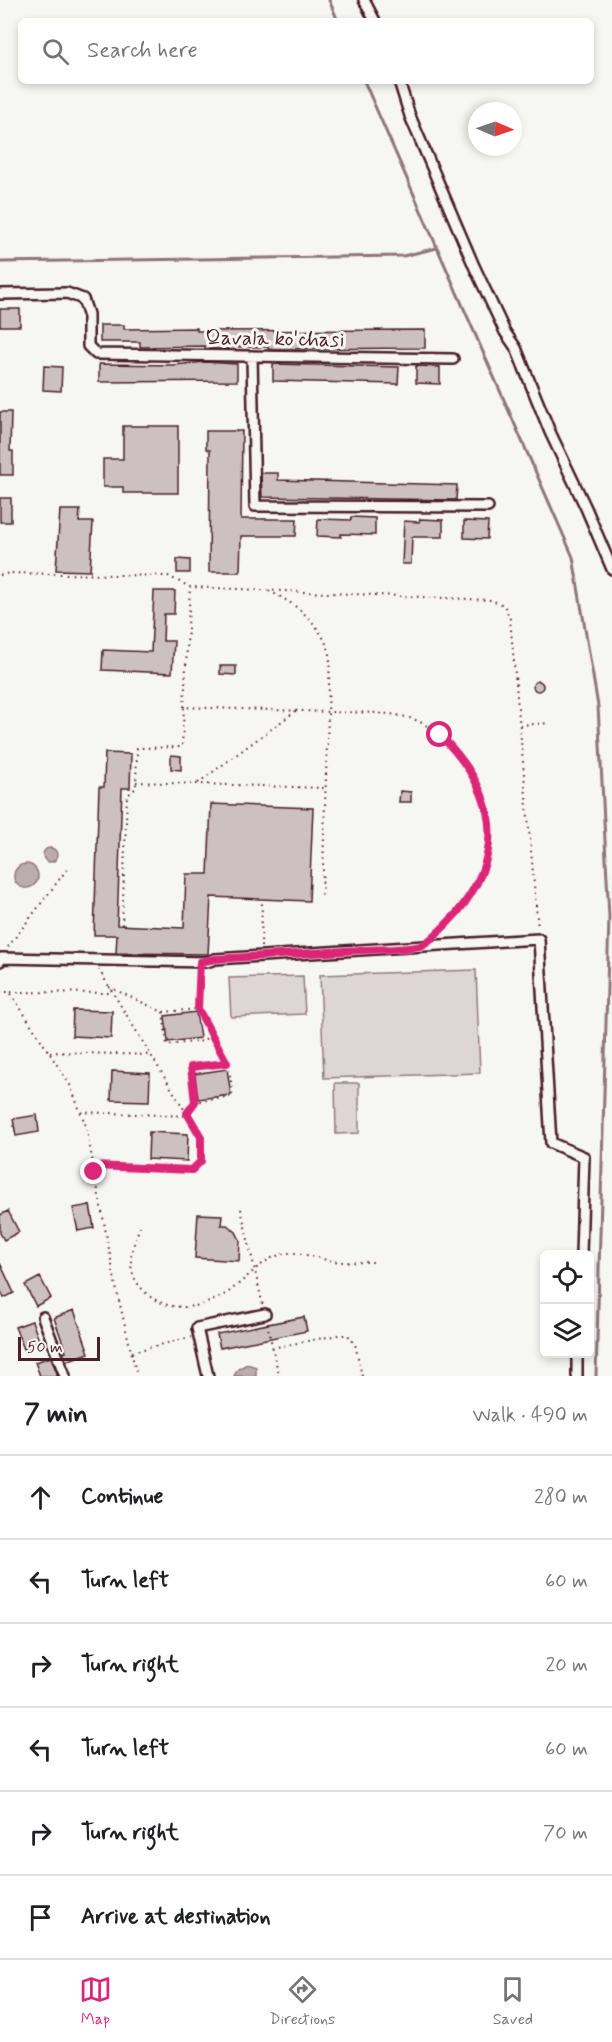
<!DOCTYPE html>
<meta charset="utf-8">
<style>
body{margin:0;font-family:Mynerve,sans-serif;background:#f6f6f6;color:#202124}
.controls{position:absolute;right:18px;bottom:18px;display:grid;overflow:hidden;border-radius:9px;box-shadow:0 3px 9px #0003}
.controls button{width:54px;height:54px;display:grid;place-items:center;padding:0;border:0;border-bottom:2px solid #e0e0e0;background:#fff;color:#202124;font:30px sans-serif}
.compass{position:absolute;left:468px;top:102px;width:54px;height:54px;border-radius:50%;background:#fff;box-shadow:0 3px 9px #0003;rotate:92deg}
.scale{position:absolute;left:18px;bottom:15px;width:82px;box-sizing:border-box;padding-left:6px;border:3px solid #4a1f2b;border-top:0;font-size:16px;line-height:21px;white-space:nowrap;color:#4a1f2b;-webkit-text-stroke:4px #f6f6f2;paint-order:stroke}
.stop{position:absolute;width:18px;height:18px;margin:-14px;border:4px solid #db2777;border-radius:50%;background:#fff}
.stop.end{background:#db2777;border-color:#fff;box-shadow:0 2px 6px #0008}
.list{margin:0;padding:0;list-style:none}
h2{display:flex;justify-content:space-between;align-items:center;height:78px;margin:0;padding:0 24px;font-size:26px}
h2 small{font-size:20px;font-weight:400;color:#757577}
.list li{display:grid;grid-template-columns:39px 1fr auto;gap:18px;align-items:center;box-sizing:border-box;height:84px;padding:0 24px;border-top:2px solid #e0e0e0}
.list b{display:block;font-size:22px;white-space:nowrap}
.list em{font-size:20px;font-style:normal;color:#757577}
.icon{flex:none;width:33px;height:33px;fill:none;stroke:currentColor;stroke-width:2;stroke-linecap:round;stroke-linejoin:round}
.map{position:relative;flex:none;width:612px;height:1376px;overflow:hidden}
.search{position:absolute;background:#fff;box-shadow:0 3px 9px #0003;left:18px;right:18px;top:18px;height:66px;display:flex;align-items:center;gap:15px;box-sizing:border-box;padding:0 21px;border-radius:9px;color:#757577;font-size:22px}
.sheet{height:582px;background:#fff}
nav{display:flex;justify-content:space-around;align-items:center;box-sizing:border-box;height:84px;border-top:2px solid #e0e0e0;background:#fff;font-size:16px;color:#757577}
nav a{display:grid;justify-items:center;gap:3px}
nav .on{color:#db2777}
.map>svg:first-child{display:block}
.green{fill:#ddd6d5;stroke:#947a80;stroke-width:1.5}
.water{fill:#bbadae;stroke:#8e747a;stroke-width:1.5}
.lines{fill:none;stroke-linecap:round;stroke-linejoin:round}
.stream{stroke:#8e747a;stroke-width:3}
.building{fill:#ccc1c0;stroke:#4a1f2b;stroke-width:1.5}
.street-casing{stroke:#4a1f2b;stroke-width:14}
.path{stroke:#4a1f2b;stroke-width:2;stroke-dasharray:1.5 4.5;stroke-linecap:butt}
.street{stroke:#f6f6f2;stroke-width:9}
.route{stroke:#db2777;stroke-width:8}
.labels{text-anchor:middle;stroke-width:6;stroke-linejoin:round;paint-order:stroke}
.street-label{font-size:21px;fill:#4a1f2b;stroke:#f6f6f2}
</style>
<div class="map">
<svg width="612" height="1376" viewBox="0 0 612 1376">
<rect width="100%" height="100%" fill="#f6f6f2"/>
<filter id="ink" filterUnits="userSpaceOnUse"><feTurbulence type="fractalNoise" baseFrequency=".0167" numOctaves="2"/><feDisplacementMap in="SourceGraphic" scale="12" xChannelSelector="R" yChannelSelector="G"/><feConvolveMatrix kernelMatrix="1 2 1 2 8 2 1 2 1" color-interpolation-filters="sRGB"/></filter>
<g filter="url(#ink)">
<!-- green -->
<path class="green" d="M476,970L480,1073L324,1078L320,975Z
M303,976L305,1014L231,1017L229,978Z
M335,1083H359V1133L336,1134Z"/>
<!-- water -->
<path class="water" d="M43 855a7 7 0 1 1 14 0a7 7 0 1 1-14 0Z
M14 876a12 12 0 1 1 24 0a12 12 0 1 1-24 0Z
M247,1364L256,1367V1376H234L238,1369Z"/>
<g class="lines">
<!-- stream -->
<path class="stream" d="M329,0L338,21
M364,81L573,557L598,706L609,917L596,1376
M0,262L403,256L437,248"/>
</g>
<!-- building -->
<path class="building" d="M0,309H20V326H0Z
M100,325H124V329L197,328V331L425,330V348L274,349H268V347H229V349H205V346L140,347V342H100Z
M205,362L237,364V381L99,382V364L174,365Z
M273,364L399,367L398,384L273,381Z
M44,366L62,367L61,391L43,390Z
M416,366L440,367V384L416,383Z
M0,412H11L10,451H13V475H0Z
M123,426H178V493H123V487H103V459H123Z
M206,431H242L241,519H297L296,536H241L240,572H209L210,450L206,449Z
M261,473H278V480L457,485L456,500L262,497Z
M0,498H11V522H0Z
M60,510H80L79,522H93L90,571L56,570Z
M351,517L375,518V535L341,534V537L317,536L318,519L351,520Z
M420,519L443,520V537H412L411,564H402L404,521L419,522Z
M464,521L488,522L487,539L464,538Z
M177,559L190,560V573H177Z
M154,591H175L174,614H164L163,641H174L172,673L102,670L103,650L151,652Z
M220,666H236V675L220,674Z
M533 686a5 5 0 1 1 10 0a5 5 0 1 1-10 0Z
M105,753L131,754L130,788H122L117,925L184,928L186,874H208L211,804L313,808L309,901L211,897L208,954L116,953L117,935H94L99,787H104Z
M171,755L181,756V770L171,769Z
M400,791L411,792V802H399Z
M73,1010L112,1011L111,1038L72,1036Z
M196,1012L200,1038L168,1042L165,1016Z
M227,1069L231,1095L198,1099L194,1074Z
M112,1071L150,1073L149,1101L111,1100Z
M37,1115L39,1132L16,1136L13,1119Z
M149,1132L188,1134L187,1161L148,1159Z
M90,1205L94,1228L78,1231L73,1208Z
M8,1211L19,1232L4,1240L0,1233V1215Z
M198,1214L222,1215L221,1225H227L236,1232L240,1240L239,1261L195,1258Z
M0,1263L14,1293L4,1298L0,1289Z
M40,1277L51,1298L36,1306L25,1285Z
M74,1310L89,1353L66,1361L63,1353L66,1352L54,1318Z
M304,1317L307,1331L220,1348L217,1334Z
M32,1321L40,1343L24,1349L15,1327Z
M51,1357L58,1376H40L35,1362Z"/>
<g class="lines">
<!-- street casing -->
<g class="street-casing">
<path id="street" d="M364,0L375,21
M399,81L410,116L474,266L505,332L516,348L550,432L586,508L612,569
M0,294L67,293L83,299L88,314V346L96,354L453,359
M252,356L255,506L488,507
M0,961L1,958L207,962L215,959L539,939L551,1143L584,1157L581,1254
M43,1317L65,1376
M208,1376L197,1328L265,1314
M577,1376V1354"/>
</g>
<!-- path -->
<path class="path" d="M0,575L10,573L168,576L190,587L491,600L504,605L510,619L538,928
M269,591C298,605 318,621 330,653L322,899
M184,707L190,587
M520,725L550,723
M136,782L325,788
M198,783L297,710
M122,925L127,796L136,788L137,748L182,747L184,707C232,709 281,710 329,712C354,713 382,711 406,717C428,722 447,740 460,757C512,826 491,882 433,936
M8,947L68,868
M261,947L262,899
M109,987L163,1012L198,1009L200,972
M0,992H10L70,1085L86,1126L117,1292L137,1376
M11,992L113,993
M163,1012L167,1045L203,1041L211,1034
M50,1052L152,1055
M195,1102L191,1067L227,1063
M81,1112L188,1116
M187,1113L195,1102L233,1096L229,1067L198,1009
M94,1166L192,1170L201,1161V1137L99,970
M241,1209L263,1306
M140,1226C131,1252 123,1271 146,1293C169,1314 202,1309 227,1293C245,1281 261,1259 283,1254C297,1250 318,1259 333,1261C346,1263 360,1262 374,1262
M267,1323L279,1376
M272,1348L338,1335H348L355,1344L362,1376
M132,1352L191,1337"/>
<!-- street -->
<use href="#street" class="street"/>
</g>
</g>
<g class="lines" filter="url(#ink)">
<!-- route -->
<path class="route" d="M94,1172L93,1166L192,1170L201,1161V1137L187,1113L195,1102L191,1067L227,1063L198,1009L200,962L215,959C264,956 313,953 361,950C378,949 405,950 420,946C429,944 450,920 457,913C509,849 495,790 440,735"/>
</g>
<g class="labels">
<!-- street labels -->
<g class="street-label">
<text transform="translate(275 338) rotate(1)" y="7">Qavala ko'chasi</text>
</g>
</g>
</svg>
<div class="controls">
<button><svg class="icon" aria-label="locate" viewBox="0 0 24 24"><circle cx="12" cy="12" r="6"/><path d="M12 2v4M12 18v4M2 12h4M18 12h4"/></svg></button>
<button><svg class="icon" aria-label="layers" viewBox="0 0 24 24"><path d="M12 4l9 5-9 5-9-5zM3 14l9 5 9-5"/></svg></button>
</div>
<svg class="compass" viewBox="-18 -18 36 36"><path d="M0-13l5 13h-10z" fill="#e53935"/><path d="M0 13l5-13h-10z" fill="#757577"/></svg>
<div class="scale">50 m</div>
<div class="stop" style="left:440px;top:735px"></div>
<div class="stop end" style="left:94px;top:1172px"></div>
<div class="search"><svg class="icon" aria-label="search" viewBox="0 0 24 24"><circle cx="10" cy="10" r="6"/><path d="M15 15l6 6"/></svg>Search here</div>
</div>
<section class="sheet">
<h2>7 min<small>Walk · 490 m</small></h2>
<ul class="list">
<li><svg class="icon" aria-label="ahead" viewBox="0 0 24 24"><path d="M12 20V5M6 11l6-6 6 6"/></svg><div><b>Continue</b></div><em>280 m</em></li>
<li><svg class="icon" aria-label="left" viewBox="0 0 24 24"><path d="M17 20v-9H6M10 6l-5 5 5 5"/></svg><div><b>Turn left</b></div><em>60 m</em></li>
<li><svg class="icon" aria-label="right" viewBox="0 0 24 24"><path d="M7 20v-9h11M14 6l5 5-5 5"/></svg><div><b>Turn right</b></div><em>20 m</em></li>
<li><svg class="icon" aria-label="left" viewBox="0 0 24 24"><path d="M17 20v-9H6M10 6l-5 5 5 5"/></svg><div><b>Turn left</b></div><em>60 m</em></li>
<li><svg class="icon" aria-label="right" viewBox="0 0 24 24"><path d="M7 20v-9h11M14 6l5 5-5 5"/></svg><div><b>Turn right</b></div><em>70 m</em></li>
<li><svg class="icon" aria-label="arrive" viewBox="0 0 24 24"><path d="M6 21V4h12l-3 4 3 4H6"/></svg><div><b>Arrive at destination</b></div></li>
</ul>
</section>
<nav>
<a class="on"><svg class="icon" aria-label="map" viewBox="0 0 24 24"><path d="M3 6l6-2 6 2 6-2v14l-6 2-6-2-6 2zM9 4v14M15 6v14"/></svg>Map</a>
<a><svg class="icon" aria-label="directions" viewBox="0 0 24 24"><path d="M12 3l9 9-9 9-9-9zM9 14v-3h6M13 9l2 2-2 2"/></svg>Directions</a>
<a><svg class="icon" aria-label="saved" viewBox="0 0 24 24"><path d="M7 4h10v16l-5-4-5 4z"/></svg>Saved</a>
</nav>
